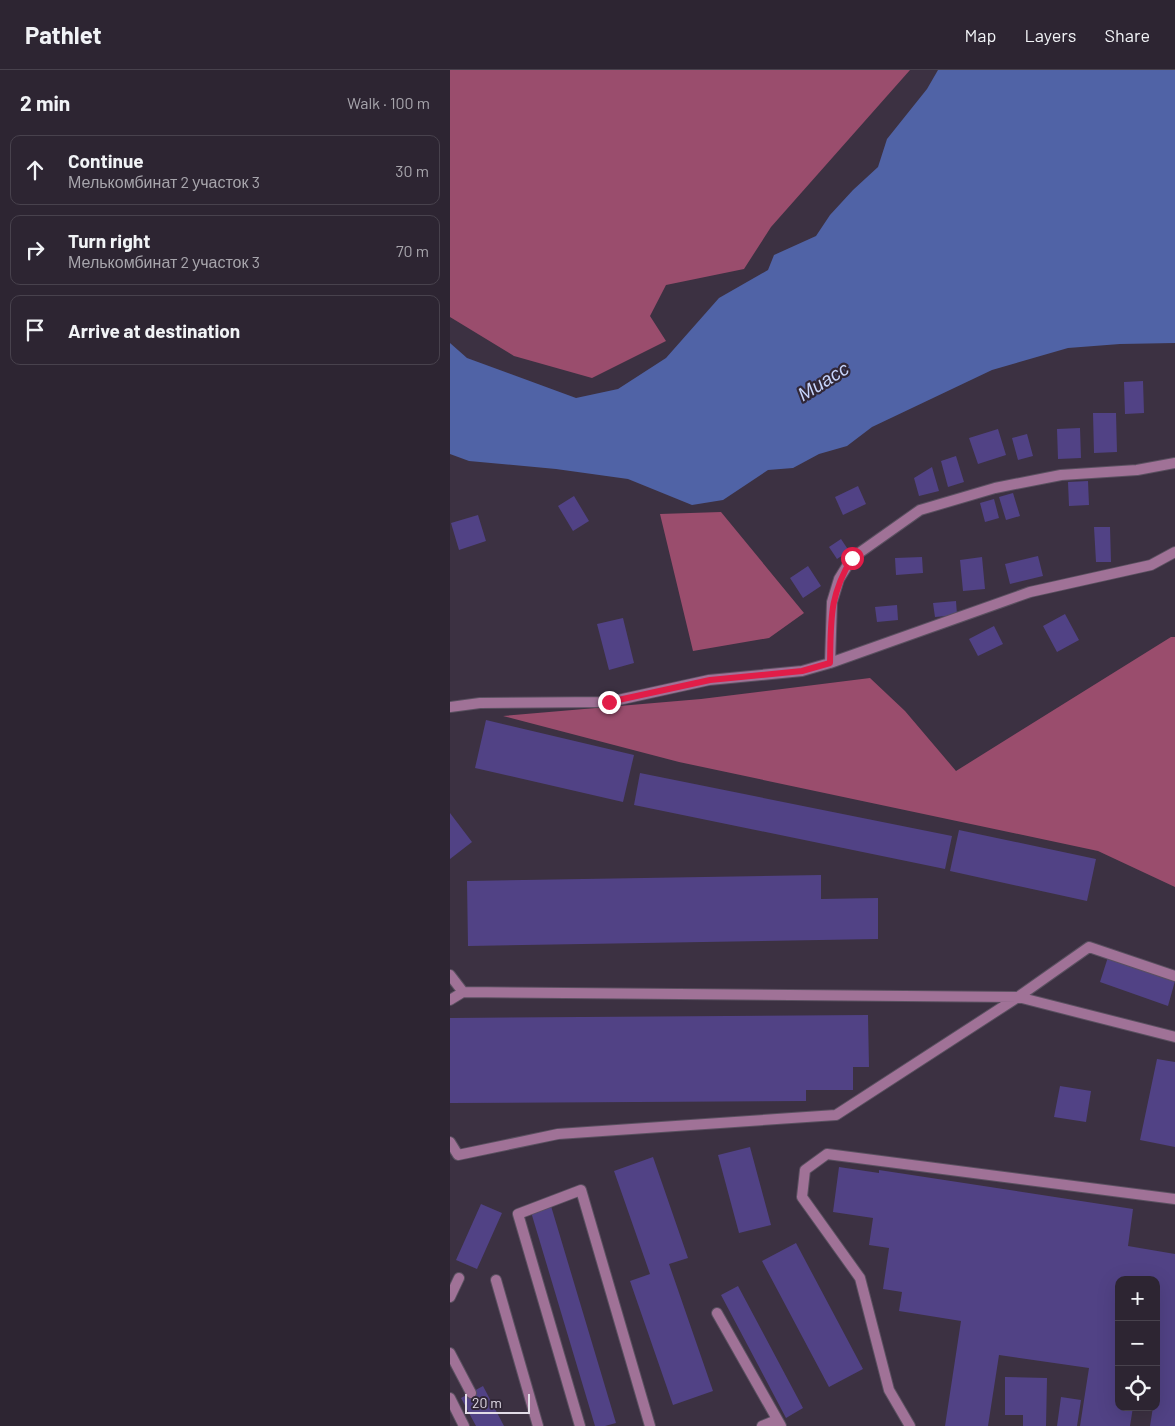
<!DOCTYPE html>
<meta charset="utf-8">
<style>
body{margin:0;font-family:Barlow,sans-serif;background:#352d3a;color:#f1f3f6}
.controls{position:absolute;right:15px;bottom:15px;display:grid;overflow:hidden;border-radius:10px;box-shadow:0 5px 20px #0002}
.controls button{width:45px;height:45px;display:grid;place-items:center;padding:0;border:0;border-bottom:1px solid #48424d;background:#2d2532;color:#f1f3f6;font:25px sans-serif}
.scale{position:absolute;left:15px;bottom:12px;width:65px;box-sizing:border-box;padding-left:5px;border:2px solid #e2dce7;border-top:0;font-size:14px;line-height:18px;white-space:nowrap;color:#e2dce7;-webkit-text-stroke:4px #312737;paint-order:stroke}
.stop{position:absolute;width:15px;height:15px;margin:-11px;border:4px solid #e11d48;border-radius:50%;background:#fff}
.stop.end{background:#e11d48;border-color:#fff;box-shadow:0 1px 5px #0008}
.list{margin:0;padding:0;list-style:none}
h2{display:flex;justify-content:space-between;align-items:center;height:65px;margin:0;padding:0 20px;font-size:21px}
h2 small{font-size:16px;font-weight:400;color:#a7a5ac}
.list li{display:grid;grid-template-columns:32px 1fr auto;gap:15px;align-items:center;box-sizing:border-box;height:70px;margin:0 10px 10px;padding:0 10px;border:1px solid #48424d;border-radius:10px}
.list b{display:block;font-size:19px;white-space:nowrap}
.list p{margin:0;font-size:16px;white-space:nowrap;color:#a7a5ac}
.list em{font-size:16px;font-style:normal;color:#a7a5ac}
.icon{flex:none;width:28px;height:28px;fill:none;stroke:currentColor;stroke-width:2;stroke-linecap:round;stroke-linejoin:round}
.map{position:relative;flex:none;width:725px;height:1356px;overflow:hidden}
header{display:flex;align-items:center;gap:30px;box-sizing:border-box;height:70px;padding:0 25px;background:#2d2532;border-bottom:1px solid #48424d}
header strong{font-size:24px}
nav{display:flex;gap:28px;margin-inline-start:auto;font-size:18px}
main{display:flex}
aside{flex:1;background:#2d2532}
.map>svg:first-child{display:block}
.forest{fill:#9a4d6d}
.water{fill:#5063a6}
.building{fill:#514285}
.lines{fill:none;stroke-linecap:round;stroke-linejoin:round}
.service-casing{stroke:#5a5060;stroke-width:12}
.minor-casing{stroke:#5a5060;stroke-width:12}
.service{stroke:#a07297;stroke-width:10}
.minor{stroke:#a07297;stroke-width:10}
.route{stroke:#e11d48;stroke-width:6}
.labels{text-anchor:middle;stroke-width:4.5;stroke-linejoin:round;paint-order:stroke}
.water-label{font-size:19px;font-style:italic;fill:#c7d4fb;stroke:#312737}
</style>
<header>
<strong>Pathlet</strong>
<nav><a>Map</a><a>Layers</a><a>Share</a></nav>
</header>
<main>
<aside>
<h2>2 min<small>Walk · 100 m</small></h2>
<ul class="list">
<li><svg class="icon" aria-label="ahead" viewBox="0 0 24 24"><path d="M12 20V5M6 11l6-6 6 6"/></svg><div><b>Continue</b><p>Мелькомбинат 2 участок 3</p></div><em>30 m</em></li>
<li><svg class="icon" aria-label="right" viewBox="0 0 24 24"><path d="M7 20v-9h11M14 6l5 5-5 5"/></svg><div><b>Turn right</b><p>Мелькомбинат 2 участок 3</p></div><em>70 m</em></li>
<li><svg class="icon" aria-label="arrive" viewBox="0 0 24 24"><path d="M6 21V4h12l-3 4 3 4H6"/></svg><div><b>Arrive at destination</b></div></li>
</ul>
</aside>
<div class="map">
<svg width="725" height="1356" viewBox="0 0 725 1356">
<rect width="100%" height="100%" fill="#3c3142"/>
<!-- forest -->
<path class="forest" d="M0,0H460L321,157L294,199L216,215L200,246L216,271L142,308L64,286L0,247Z
M271,442L354,543L319,568L243,581L210,444Z
M721,567H725V817L648,781L229,692L53,646L251,629L420,608L455,641L506,701Z"/>
<!-- water -->
<path class="water" d="M488,0H725V273L670,274L618,278L542,300L422,357L397,376L369,384L343,398L318,400L273,430L242,435L178,409L106,399L19,391L0,384V273L17,288L126,328L168,319L216,288L269,228L318,200L324,185L366,166L380,145L403,120L428,97L437,69L477,19Z"/>
<!-- building -->
<path class="building" d="M693,311L694,343L675,344L674,312Z
M643,343H666L667,382L644,383Z
M630,358L631,388L608,389L607,359Z
M548,359L556,385L528,394L519,368Z
M577,364L583,386L568,390L562,368Z
M506,386L514,412L498,417L491,391Z
M482,397L489,421L469,426L464,408Z
M638,411L639,435L619,436L618,412Z
M408,416L416,434L393,445L385,427Z
M563,423L570,446L556,450L549,427Z
M124,426L139,451L123,461L108,436Z
M544,429L549,448L535,452L530,433Z
M28,445L36,471L9,480L1,453Z
M644,457H660L661,492H646Z
M391,469L399,481L387,489L379,477Z
M588,486L593,506L560,514L555,494Z
M472,487L473,503L446,505L445,488Z
M532,487L535,519L513,521L510,490Z
M358,496L371,516L353,528L340,508Z
M506,531L507,545L485,547L483,533Z
M447,535L448,550L427,552L425,537Z
M615,544L629,570L607,582L593,556Z
M173,548L184,593L159,600L147,554Z
M544,556L553,574L528,586L519,569Z
M36,650L184,685L173,732L25,698Z
M190,703L502,766L495,799L184,735Z
M0,743L22,772L0,789Z
M509,760L646,789L637,831L500,801Z
M371,805V829L428,828V869L18,876L17,811Z
M658,887L725,911L718,936L650,912Z
M418,945L419,997H403V1020H356V1031L0,1033V948Z
M707,989L725,992V1077L690,1070Z
M610,1016L641,1021L636,1052L604,1047Z
M300,1077L321,1155L289,1163L268,1085Z
M203,1087L238,1188L219,1194L263,1321L223,1335L180,1211L200,1204L164,1101Z
M389,1097L429,1103V1100L683,1139L678,1176L725,1184V1356H700L703,1337H706V1210H669V1337H683L680,1356H630L639,1298L549,1285L538,1356H495L511,1251L449,1241L452,1222L433,1219L439,1178L419,1175L423,1148L383,1142Z
M31,1134L52,1143L27,1199L6,1190Z
M101,1136L166,1353L155,1356H145L81,1142Z
M346,1173L413,1299L379,1317L312,1191Z
M288,1216L353,1338L336,1348L271,1225Z
M555,1307L597,1308L596,1356H573V1345H555Z
M33,1316L54,1356H26L11,1328Z
M611,1327L631,1330L627,1356H607Z"/>
<g class="lines">
<!-- service casing -->
<g class="service-casing">
<path id="service" d="M0,905L13,922
M0,930L13,922L568,927L725,967
M0,1072L8,1085L108,1064L386,1045L568,927L639,877L725,906
M46,1210L88,1356
M0,1227L9,1208
M267,1243L331,1356
M0,1283L21,1323
M0,1328L14,1356
M130,1356L68,1144L131,1120L200,1356
M312,1356L327,1350
M460,1356L439,1320L410,1208L352,1127L355,1100L377,1084L725,1129"/>
</g>
<!-- minor casing -->
<g class="minor-casing">
<path id="minor" d="M380,593L382,532L389,509L402,488L470,440L545,418L611,405L687,400L725,393
M0,637L30,633L159,632L259,610L352,601L380,593L580,522L701,495L725,482"/>
</g>
<!-- service -->
<use href="#service" class="service"/>
<!-- minor -->
<use href="#minor" class="minor"/>
</g>
<g class="lines">
<!-- route -->
<path class="route" d="M159,632L260,610L352,601L380,593C381,550 379,526 402,488"/>
</g>
<g class="labels">
<!-- water labels -->
<g class="water-label">
<text transform="translate(373 311) rotate(-32)" y="7">Миасс</text>
</g>
</g>
</svg>
<div class="controls">
<button>+</button>
<button>−</button>
<button><svg class="icon" aria-label="locate" viewBox="0 0 24 24"><circle cx="12" cy="12" r="6"/><path d="M12 2v4M12 18v4M2 12h4M18 12h4"/></svg></button>
</div>
<div class="scale">20 m</div>
<div class="stop" style="left:402px;top:488px"></div>
<div class="stop end" style="left:159px;top:632px"></div>
</div>
</main>
